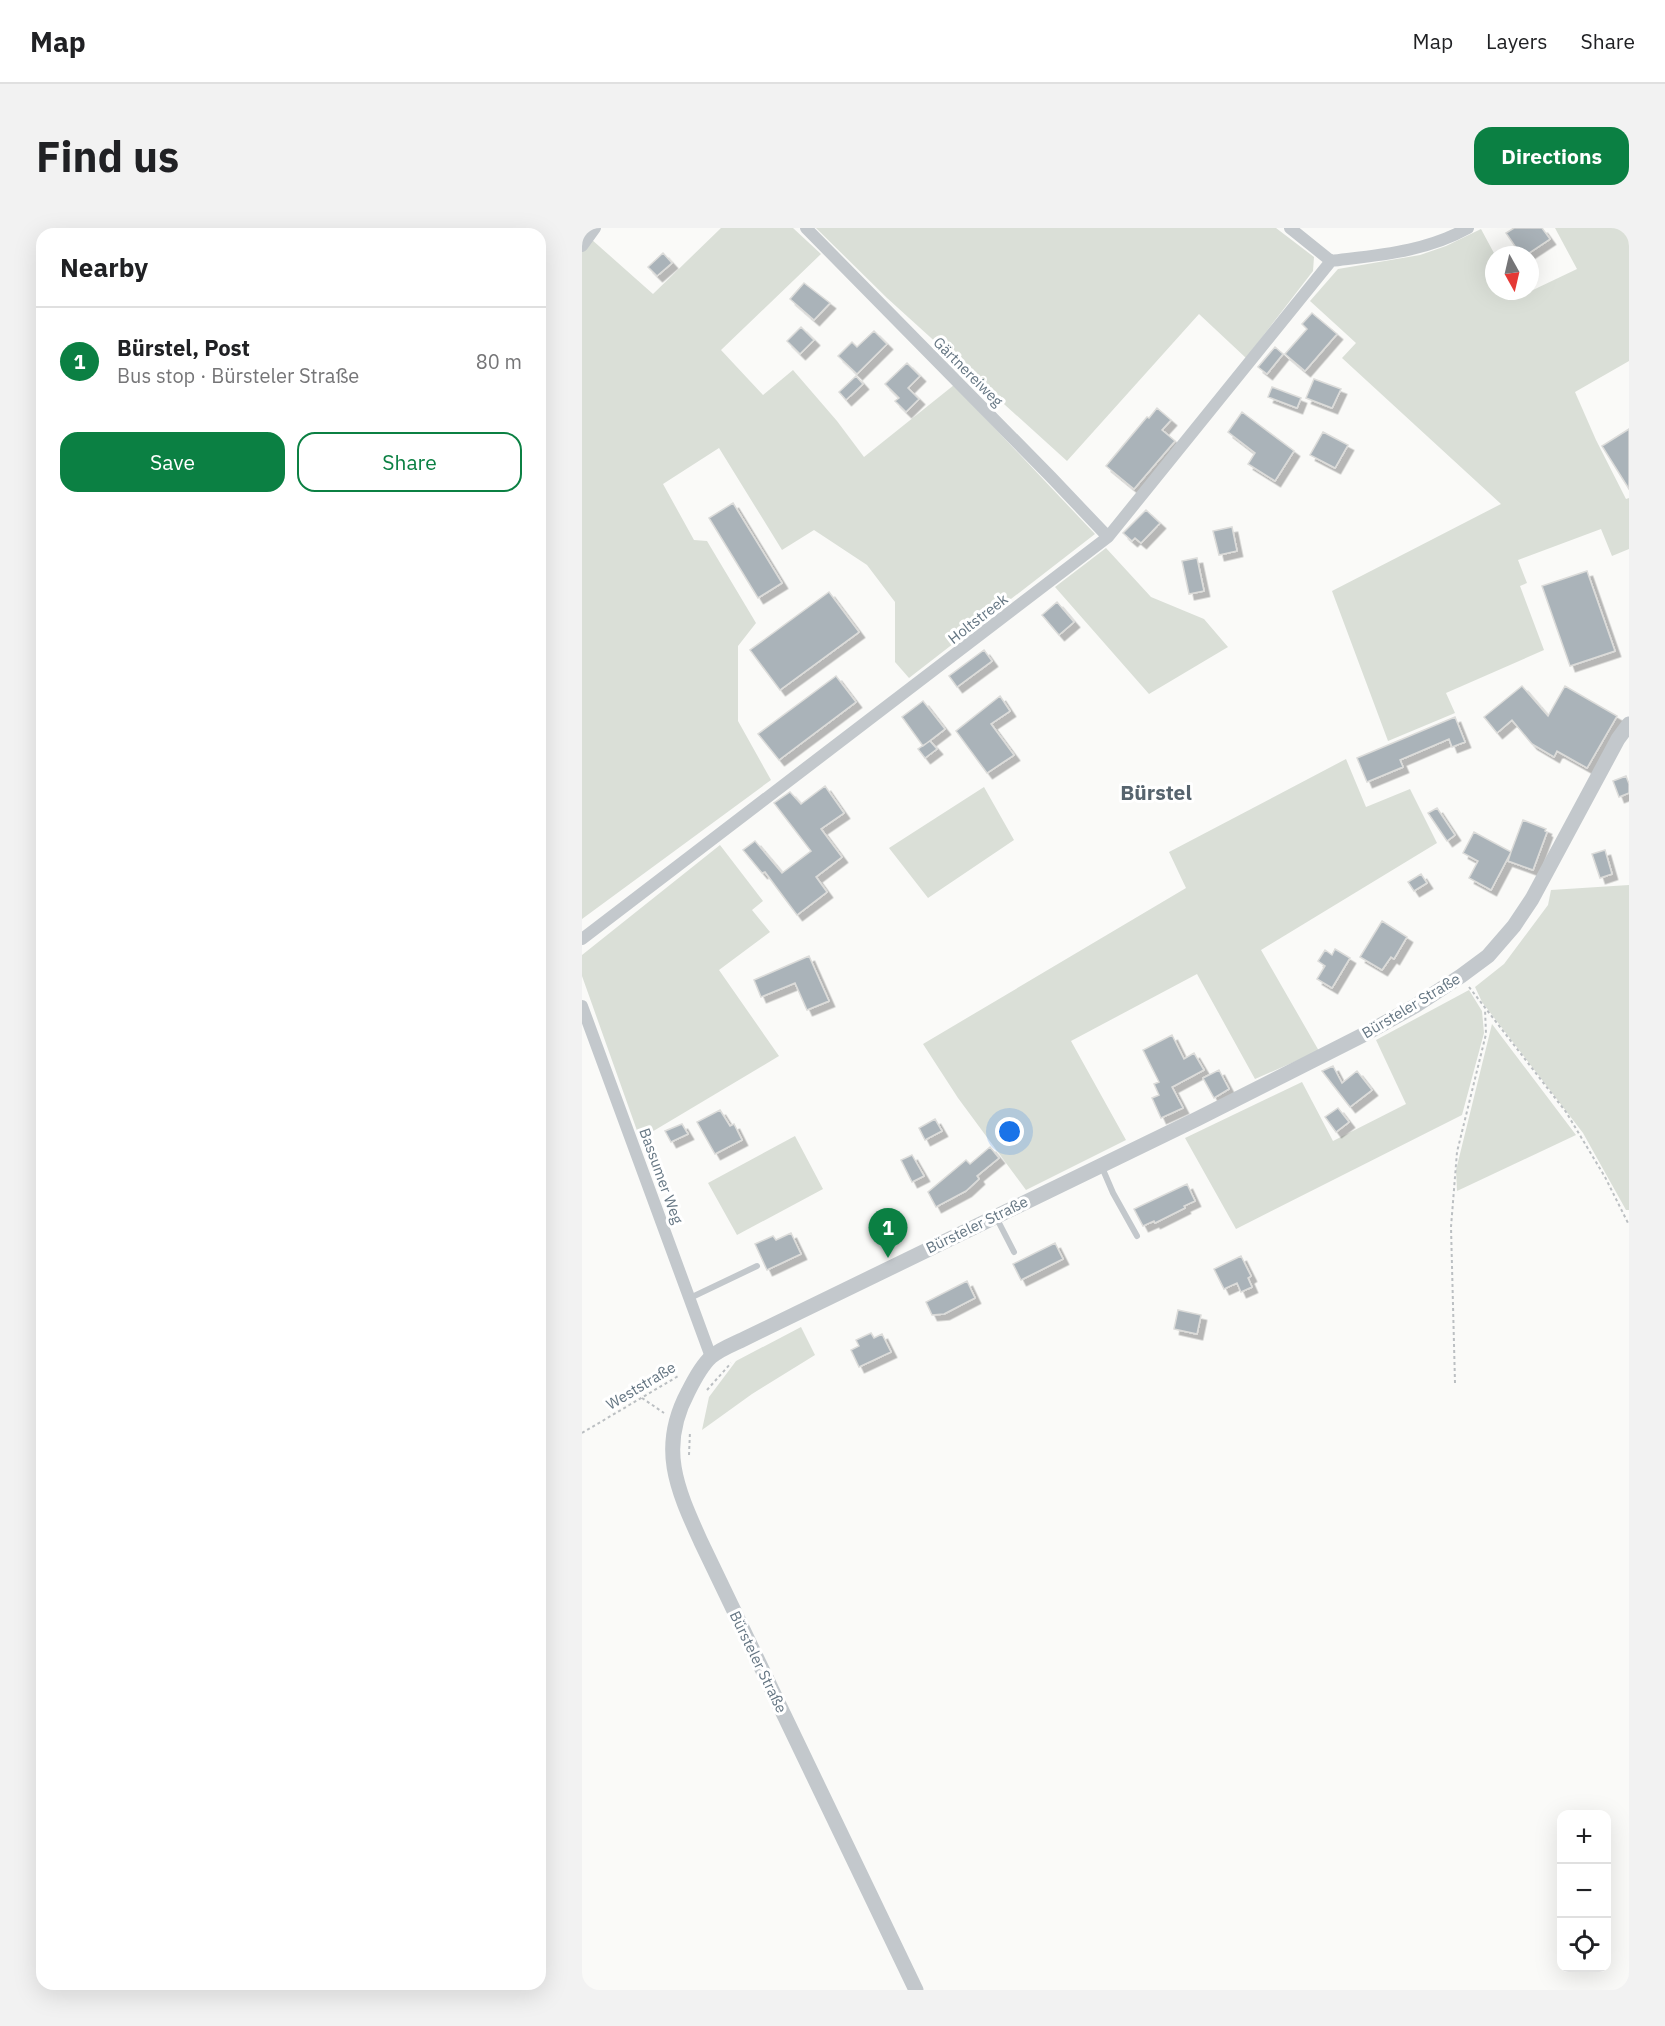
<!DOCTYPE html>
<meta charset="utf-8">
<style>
body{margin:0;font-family:"IBM Plex Sans",sans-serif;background:#f2f2f2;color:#202124}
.controls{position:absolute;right:18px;bottom:18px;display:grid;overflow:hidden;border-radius:12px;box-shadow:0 6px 24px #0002}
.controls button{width:54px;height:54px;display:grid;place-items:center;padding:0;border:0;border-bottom:2px solid #e0e0e0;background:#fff;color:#202124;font:30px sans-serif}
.compass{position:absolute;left:903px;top:18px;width:54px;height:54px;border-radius:50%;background:#fff;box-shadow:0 6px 24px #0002;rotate:172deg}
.you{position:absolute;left:428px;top:904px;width:21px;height:21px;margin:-15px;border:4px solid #fff;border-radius:50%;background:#1a73e8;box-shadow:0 0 0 9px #1a73e833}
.badge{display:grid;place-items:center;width:39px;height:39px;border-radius:50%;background:#0b8043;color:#fff;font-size:20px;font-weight:700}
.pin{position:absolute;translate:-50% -50px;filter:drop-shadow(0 2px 3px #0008)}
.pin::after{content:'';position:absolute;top:32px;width:21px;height:18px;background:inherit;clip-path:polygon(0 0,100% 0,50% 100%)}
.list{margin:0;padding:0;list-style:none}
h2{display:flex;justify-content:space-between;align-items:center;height:78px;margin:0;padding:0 24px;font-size:26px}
h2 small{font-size:20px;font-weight:400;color:#757577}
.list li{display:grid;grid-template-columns:39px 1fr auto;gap:18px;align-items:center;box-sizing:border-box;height:108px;padding:0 24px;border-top:2px solid #e0e0e0}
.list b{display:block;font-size:22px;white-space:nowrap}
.list p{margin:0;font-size:20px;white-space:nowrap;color:#757577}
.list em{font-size:20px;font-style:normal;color:#757577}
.actions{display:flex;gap:12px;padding:18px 24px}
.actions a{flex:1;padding:14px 0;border:2px solid #0b8043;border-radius:18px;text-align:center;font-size:21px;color:#0b8043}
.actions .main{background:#0b8043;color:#fff}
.icon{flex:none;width:33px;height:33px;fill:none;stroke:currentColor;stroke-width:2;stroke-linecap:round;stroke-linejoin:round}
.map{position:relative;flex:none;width:1047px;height:1762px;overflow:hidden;border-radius:18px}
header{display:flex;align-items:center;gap:36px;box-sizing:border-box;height:84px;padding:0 30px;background:#fff;border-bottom:2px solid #e0e0e0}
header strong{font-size:28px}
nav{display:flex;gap:33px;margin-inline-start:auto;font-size:21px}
.intro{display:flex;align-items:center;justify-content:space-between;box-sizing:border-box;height:144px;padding:0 36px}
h1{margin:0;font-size:42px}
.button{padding:15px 27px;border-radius:18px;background:#0b8043;color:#fff;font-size:21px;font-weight:700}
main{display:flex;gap:36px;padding:0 36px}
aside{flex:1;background:#fff;border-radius:18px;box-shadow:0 6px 24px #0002}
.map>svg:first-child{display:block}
.green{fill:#dadfd7}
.building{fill:#aab3b9;stroke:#dcdcda;stroke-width:1.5;filter:url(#shadow)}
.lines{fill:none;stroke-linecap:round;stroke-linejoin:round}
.path{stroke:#bbbfc2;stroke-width:2;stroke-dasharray:3 3;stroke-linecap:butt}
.service{stroke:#c3c8cc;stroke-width:6}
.minor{stroke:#c3c8cc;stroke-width:12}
.tertiary{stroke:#c3c8cc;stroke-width:15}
.labels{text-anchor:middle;stroke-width:6;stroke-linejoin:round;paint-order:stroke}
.street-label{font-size:15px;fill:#657683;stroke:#fff}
.district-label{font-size:21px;font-weight:bold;fill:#57646e;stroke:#fff}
</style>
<header>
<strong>Map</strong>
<nav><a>Map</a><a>Layers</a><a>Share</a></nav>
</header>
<div class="intro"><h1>Find us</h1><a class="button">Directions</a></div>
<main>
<aside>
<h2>Nearby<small></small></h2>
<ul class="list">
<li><span class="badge">1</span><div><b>Bürstel, Post</b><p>Bus stop · Bürsteler Straße</p></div><em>80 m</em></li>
</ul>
<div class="actions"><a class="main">Save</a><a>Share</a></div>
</aside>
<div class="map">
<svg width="1047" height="1762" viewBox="0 0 1047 1762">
<defs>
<filter id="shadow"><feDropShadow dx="5.5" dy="5.5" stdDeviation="0" flood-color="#0004"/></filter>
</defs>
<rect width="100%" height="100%" fill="#fafaf8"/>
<!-- green -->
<path class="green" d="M139,0H211L239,26L139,122L181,167L211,142L255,193L282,229L372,157L513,306L327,450L313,434V374L285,337L232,302L200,322L137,220L81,256L112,312L125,313L174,395L156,418V493L189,552L0,691V24L9,11L71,66Z
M234,0H694L732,29L731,43L664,130L617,86L485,233L305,70Z
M973,0H1047V133L993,164L1014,212L1044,271L1047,270V321L1030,328L1019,301L936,332L945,355L938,358L962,422L864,465L873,485L806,513L750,363L919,276L760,130L774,115L728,73L756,41L838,27L864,18L899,1L913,27L912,63H932L936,69L995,41Z
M524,320L569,369L622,391L646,419L567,466L473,359Z
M764,531L784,579L828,561L855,615L679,722L737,823L673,851L615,746L489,813L544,912L444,962L376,870L341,816L604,660L587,624Z
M402,559L432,612L346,670L307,620Z
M138,617L181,673L170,682L188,704L137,742L197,828L58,911L0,748V727Z
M1047,657V982H1044L1001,905L900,774L893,759L922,736L966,677L969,662Z
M887,762L900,783L902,805L880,887L654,1001L603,910L720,854L751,913L824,876L794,812Z
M910,796L994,907L875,963L874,942Z
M213,908L241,961L155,1007L126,955Z
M219,1099L233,1127L170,1166L120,1202L127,1169L154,1133Z"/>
<!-- building -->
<path class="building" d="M932,0H960L968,11L944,27H939L924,5Z
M81,25L90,35L75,48L66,39Z
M222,55L248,75L232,92L208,71Z
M730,85L755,106L723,143L703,126L725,101L720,96Z
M219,99L232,112L218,126L205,113Z
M292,103L305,116L275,146L256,128L270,114L275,119Z
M693,119L701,126L685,146L676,139Z
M325,135L338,148L326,160L337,171L324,184L313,173L317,170L303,156Z
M274,148L281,156L264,172L257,164Z
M732,151L759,161L750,180L724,170Z
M690,159L719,170L715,180L686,169Z
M575,180L589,192L580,202L593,213L552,261L524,238L565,189L567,190Z
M660,184L712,223L693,253L666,236L673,225L646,204Z
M1047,201V261L1020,218Z
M741,204L766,217L753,240L728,227Z
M151,275L200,355L176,370L127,290Z
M564,282L578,295L559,315L553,310L550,313L541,305Z
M650,299L655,323L637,327L631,303Z
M615,330L622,363L607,366L600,333Z
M1005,343L1033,423L988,438L960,358Z
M247,364L277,404L198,462L168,422Z
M475,374L492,394L477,407L460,387Z
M402,422L410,433L375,459L367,448Z
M254,448L274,474L197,532L176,506Z
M940,458L966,488L983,458L1035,488L1005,540L975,523L972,529L950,516L930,492L915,505L902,489Z
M418,468L428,483L409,496L432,527L405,545L374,503Z
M341,473L363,501L341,518L320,489Z
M873,489L883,514L870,519L867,511L818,532L821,539L785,554L775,530Z
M348,513L355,521L343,530L336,521Z
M1044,548L1047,556V565L1037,569L1031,553Z
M243,558L262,585L239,601L260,629L234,649L245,664L215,687L183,644L180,645L161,622L173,613L200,645L229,623L192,575L208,564L219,576Z
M855,580L873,607L865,613L846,585Z
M941,592L964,601L963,603L965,604L951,642L926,633L929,624L909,662L887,650L896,633L881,625L892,604L929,624Z
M1023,622L1030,646L1018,650L1010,626Z
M839,646L845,655L832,663L826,654Z
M800,693L825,709L812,731L809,729L800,742L778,729Z
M753,721L768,730L750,760L735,751L743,738L736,733L743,722L750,727Z
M227,728L247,773L225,782L213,755L179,769L172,752Z
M590,807L602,831L612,825L622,842L590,859L601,880L579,890L570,870L577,867L572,856L577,854L561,822Z
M751,838L760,855L775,843L790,862L768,879L740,843Z
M637,842L647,861L632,870L621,850Z
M756,880L767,894L754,904L743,889Z
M138,882L148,898L152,896L160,912L133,926L115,894Z
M353,891L360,903L343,912L337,900Z
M100,896L106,906L89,914L83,903Z
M408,919L417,930L395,948L397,951L384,963L354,979L346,964L384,932L388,936Z
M330,927L342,948L330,954L319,932Z
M605,956L613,973L602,978L603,980L573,995L572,993L561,998L552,981Z
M209,1005L219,1026L185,1042L173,1016L191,1008L194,1012Z
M473,1015L481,1031L439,1052L431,1036Z
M659,1028L669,1048L666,1050L670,1059L659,1064L655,1055L642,1061L632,1041Z
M385,1053L393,1070L362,1086L350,1087L344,1074Z
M596,1082L619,1087L615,1106L592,1101Z
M289,1105L292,1110L300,1106L309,1124L277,1139L269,1122L277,1118L274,1112Z"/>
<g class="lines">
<!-- path -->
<path class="path" d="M887,759L984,884L1023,949L1047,997
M873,1155L869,999L875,924L904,806L903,781
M125,1162L149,1135
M60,1170L82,1185
M0,1205L98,1147
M107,1227L108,1203"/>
<!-- service -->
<path class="service" d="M519,937L531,965L555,1008
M414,989L432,1024
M108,1070L175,1038"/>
<!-- minor -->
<path class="minor" d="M224,0L469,249L526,309
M708,0L749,33C797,27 843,24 886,0
M0,18L13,0
M0,711L526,309L749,33
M0,778L129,1129"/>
<!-- tertiary -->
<path class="tertiary" d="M334,1762L119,1314C95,1261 76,1220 106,1164C112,1152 120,1137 129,1129C138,1121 152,1116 162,1111L615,891L783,806L833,778L879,748L906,728L932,698L950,671L1036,511L1047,496"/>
</g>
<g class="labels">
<!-- street labels -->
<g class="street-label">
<text transform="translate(386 144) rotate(45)" y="5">Gärtnereiweg</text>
<text transform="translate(396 391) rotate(-38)" y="5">Holtstreek</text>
<text transform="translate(829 778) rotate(-31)" y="5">Bürsteler Straße</text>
<text transform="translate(79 948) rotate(70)" y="5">Bassumer Weg</text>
<text transform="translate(395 997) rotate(-26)" y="5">Bürsteler Straße</text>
<text transform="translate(59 1158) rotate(-31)" y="5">Weststraße</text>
<text transform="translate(176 1434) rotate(64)" y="5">Bürsteler Straße</text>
</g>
<!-- district labels -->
<g class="district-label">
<text x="574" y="572">Bürstel</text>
</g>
</g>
</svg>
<div class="controls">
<button>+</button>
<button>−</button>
<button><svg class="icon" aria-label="locate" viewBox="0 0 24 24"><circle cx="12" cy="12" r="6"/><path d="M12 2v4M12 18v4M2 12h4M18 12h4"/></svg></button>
</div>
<svg class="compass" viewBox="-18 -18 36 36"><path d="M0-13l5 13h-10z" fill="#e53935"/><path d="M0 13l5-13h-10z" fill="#757577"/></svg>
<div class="you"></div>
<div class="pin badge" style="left:306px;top:1030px">1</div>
</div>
</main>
